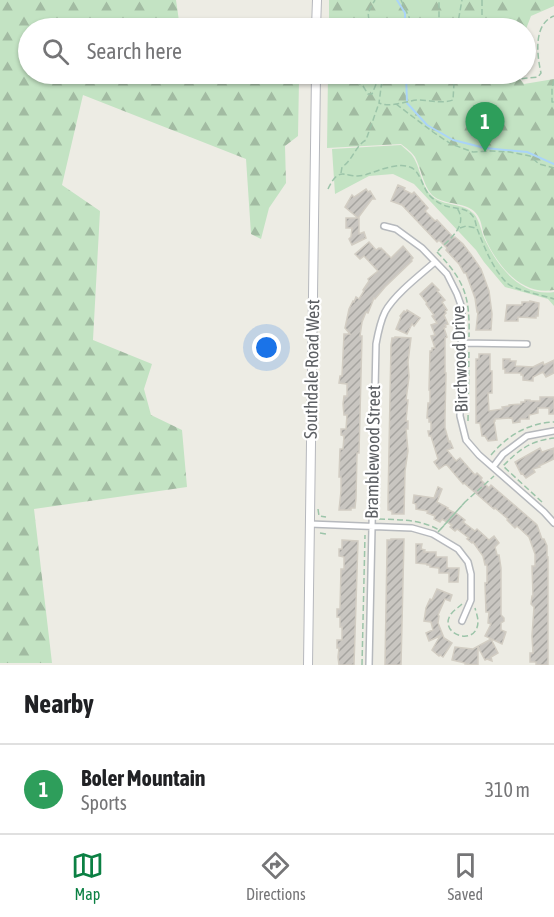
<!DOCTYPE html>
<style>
body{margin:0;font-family:"Asap Condensed",sans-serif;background:#f6f6f6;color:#202124}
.you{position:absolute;left:267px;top:348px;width:21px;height:21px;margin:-15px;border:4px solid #fff;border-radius:50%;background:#1a73e8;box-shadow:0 0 0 9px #1a73e833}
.badge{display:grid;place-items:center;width:39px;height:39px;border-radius:50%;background:#0b8043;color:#fff;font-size:20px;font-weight:700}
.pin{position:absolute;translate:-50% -50px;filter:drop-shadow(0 2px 3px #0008)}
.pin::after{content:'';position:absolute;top:32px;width:21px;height:18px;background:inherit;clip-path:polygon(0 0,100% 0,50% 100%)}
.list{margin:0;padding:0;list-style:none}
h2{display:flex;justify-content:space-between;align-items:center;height:78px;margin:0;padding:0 24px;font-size:26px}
h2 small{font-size:20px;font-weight:400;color:#757577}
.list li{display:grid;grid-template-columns:39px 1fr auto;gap:18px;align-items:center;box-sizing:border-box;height:90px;padding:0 24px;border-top:2px solid #e0e0e0}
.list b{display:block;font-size:22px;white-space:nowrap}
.list p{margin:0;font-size:20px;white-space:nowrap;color:#757577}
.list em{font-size:20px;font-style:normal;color:#757577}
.icon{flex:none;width:33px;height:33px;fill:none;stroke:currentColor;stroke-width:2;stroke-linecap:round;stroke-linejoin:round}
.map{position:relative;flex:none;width:554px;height:665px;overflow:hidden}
.search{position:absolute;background:#fff;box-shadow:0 2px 4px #0004;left:18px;right:18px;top:18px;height:66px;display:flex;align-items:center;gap:15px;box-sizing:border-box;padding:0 21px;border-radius:33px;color:#757577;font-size:22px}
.sheet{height:168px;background:#fff}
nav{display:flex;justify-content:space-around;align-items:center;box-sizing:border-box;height:84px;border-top:2px solid #e0e0e0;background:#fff;font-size:16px;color:#757577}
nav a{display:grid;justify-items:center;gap:3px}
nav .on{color:#0b8043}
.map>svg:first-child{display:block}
.grass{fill:#c3e3c3}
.forest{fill:url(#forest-firs)}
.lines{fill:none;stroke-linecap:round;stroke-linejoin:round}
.stream{stroke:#aad4f8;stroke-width:2}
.building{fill:url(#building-hatch);stroke:#d2cdc3;stroke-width:1.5}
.street-casing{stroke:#b6b9bd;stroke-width:8}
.secondary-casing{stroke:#b6b8bd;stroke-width:10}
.path{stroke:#9cc4a9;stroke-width:1.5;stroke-dasharray:6 3;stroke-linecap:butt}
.street{stroke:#fff;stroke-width:5}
.secondary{stroke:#fff;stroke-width:8}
.labels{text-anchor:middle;stroke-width:4.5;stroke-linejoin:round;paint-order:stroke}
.street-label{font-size:18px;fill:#5c5f63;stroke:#fff}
</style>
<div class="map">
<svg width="554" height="665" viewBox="0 0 554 665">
<defs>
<pattern id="forest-firs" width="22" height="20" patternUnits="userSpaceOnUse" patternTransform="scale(1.5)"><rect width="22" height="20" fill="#c3e3c3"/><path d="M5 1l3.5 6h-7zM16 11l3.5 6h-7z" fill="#a2bba2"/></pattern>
<pattern id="building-hatch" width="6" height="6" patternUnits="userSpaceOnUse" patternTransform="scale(1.5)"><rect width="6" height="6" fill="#c9c6c1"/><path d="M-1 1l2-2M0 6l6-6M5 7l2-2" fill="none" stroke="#a6a4a0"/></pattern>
</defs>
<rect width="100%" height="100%" fill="#edece4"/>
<!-- grass -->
<path class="grass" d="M401,145C404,148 408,151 411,154C421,166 420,185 432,196C444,207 463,202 474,214C480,221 481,232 485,240C498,267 521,297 554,292V306L548,299L505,287L484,262L476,250L414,184L393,174L369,176L335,194L332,149Z"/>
<!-- forest -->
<path class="forest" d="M0,0H176L180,28H28V74H238L242,76L299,80L298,136L285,146L286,183L269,208L261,239L251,234L246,159L83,95L62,185L100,211L93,340L152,364L144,389L151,415L182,430L187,487L34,509L52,663H0Z
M329,0H554V6L531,16L526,29L329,28Z
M328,74H516L524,84L554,79V290C521,296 497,265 485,238C482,231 482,222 478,216C469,200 445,207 432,195C423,185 421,168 415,157C412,152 406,148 401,144L327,148Z"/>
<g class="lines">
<!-- stream -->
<path class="stream" d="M397,0L405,13V28
M406,74L407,103L427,125L453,140L485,148L527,152L554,164"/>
</g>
<!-- building -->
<path class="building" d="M398,185L405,188L404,190L412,194L414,192L428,208L425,211L435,221L437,220L454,238L455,237L463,244L472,256L481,269L489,291L492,314L491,330H476L478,312H477L475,298L471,287L466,273H464L459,264L446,250L447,248L439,240L437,242L402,205L391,201Z
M366,189L368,192L370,191L375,199H372L358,218L345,207L352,195L354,197Z
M346,218H359V234L364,232L366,238L352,245L349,239L351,237L352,228H346Z
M369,242L376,250L379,248L380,249L381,248L391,258L403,246L413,258L411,260L412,261L385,287L375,299L374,298L368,313L366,312L362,322L360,336H362L359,453H357L356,498L355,508H351V510H339L341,491V477H339L340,449H343L344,436L341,435V429H346L347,415H344L343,404L344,396H347V384L339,383L340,376H342L344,334H350L345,328L349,309L353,301L354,302L356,297L359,299L364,291L363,290L369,281L368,279L378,271L364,256L360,259L355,254Z
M432,283L439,290L437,291L445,300L442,302L447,310L445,311L446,313L444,315L448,324L445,325L446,327L444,328L447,337L445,338V373H446L445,416V428L449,442L450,441L453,448L447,450L456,461L460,458L475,475L477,473L482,478L481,480L489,488L491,485L535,523L537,525L542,539H544L547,546V557H548V665H536V662H530V653H533L532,636L534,607L531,604L532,596H533L532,566H535V554L529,537L517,526L515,528L507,520L508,519L495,508L494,509L464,483L463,484L447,465H445L439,469L434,462L438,459L431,436H429L428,431H431V422H429V418H427L428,403H430V390H429L430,351H432V348H435L431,336L435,335L431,325L437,323L432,316L434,315L426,304L427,303L420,294Z
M530,301L539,303L538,316H536V318L518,317V321H505L507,305H522V302H530Z
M407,310L420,318L414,326L412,324L407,334L396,329L401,317L400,316L404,311L406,312Z
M395,337L411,338L408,362L409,377L406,400H408L406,421H408V429H406L408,451L405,471L404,514H392V511L388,510V502L391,345L392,338H395Z
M479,354H490V371H492V393H488L489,411L503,409L502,407L509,406V405L521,404V402H525V400H530V401H540V397H554V414H549V408H538V413L529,415V419H520V422L513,423L512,418L495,419V421H494L497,440L488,441L485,436H482L480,423H476V359H479Z
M503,359H510V361H516L515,366L533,367L543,362L544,365L554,360V373L546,377L543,372L533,377V381L523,380V375H521V373H505V369H503Z
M540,448L542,452L554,448V459L539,466L540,467L533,469L535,472L526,478L522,473L521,474L515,462Z
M438,487L442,489L437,502L448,508L447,509L457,514L465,520L463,522L475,531L477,529L489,540L494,536L499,543L495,547L497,555H499L501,568V615L504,618V621L501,623V630L506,632L502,644L485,636L491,624L488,623L489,612H486L485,583H487V565H485L483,556L473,542L472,543L467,539L469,538L457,529L455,531L450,527L452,525L442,519L440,522L434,519L435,516L427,513L428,511L416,509V504L413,503L414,495L434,498Z
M391,539H404L401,665H385L387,550V540H391Z
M342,540L358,541L354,665H339L338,657L339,648H337V640H342V627H340V617H337V609H340L341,569H344V557L339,556V549H342Z
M416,544H422L421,549L425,550L424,552H436V557H447V568H459L458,582H449V573H439V568L430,567V565H427V564L416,563Z
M437,589L452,595L450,601L445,599L438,615L439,616L438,623L444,638L452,643L443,657L440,655L439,656L432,650L440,636L429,641L426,633L433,630L431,622L424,621L426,608L430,599L432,600Z
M491,639L498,653L491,657L492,661L487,659L485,660L478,647V665L465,664V663L452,660L455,647L473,649Z"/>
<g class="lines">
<!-- street casing -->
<g class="street-casing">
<path id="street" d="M384,226L396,229L422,248L447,274L457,294L462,308V325L460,416L466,440L479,455L544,512L554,523
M461,343L527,344
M493,467L503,454L527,436L554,431
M310,524L412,528L433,534L458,549L468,562L471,574V600L462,621
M369,665L376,344C378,333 380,322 385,312C394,295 420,275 435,262"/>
</g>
<!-- secondary casing -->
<g class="secondary-casing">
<path id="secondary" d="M316,28L317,0
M308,665L316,74"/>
</g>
<!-- path -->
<path class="path" d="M401,0L409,17L412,28
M482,0V21L484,28
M373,28C366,15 367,13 375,0
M432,28L433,22L439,23V0
M457,28L462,0
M352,74V79L363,86L368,94H372L377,82L380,78L382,80L379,103C392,108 405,101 418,100C430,100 442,104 453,100L454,83L457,74
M498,74V77L509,80L538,77L541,73C537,55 533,24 554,16
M554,80L552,88V102H554
M396,104L433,132L451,144L473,152L491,151L510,152L530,156L539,164L554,168
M341,173L342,167C353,160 355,146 366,140L379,103
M328,189C340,163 346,180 365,175C377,171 398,162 410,167C421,171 422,188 430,196C434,200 440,204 446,206C456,209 468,207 474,218C476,222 476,227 478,231C485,249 493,269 507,283C514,290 543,295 554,299
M460,228L466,226L476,228
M438,251C449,239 469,226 457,208
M437,252C465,281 470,297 469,337
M468,421L469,349
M491,455C507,436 528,423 554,422
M542,502L503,466C520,449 530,441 554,438
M318,509L319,516L326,517
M379,519C400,520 420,519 439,530
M440,530L465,502L494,476
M438,532L465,502
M320,533L326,534
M462,604C459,607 454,610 451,614C437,634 477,648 478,622C478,617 476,612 475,608
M362,665L365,535"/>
<!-- street -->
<use href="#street" class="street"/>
<!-- secondary -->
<use href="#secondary" class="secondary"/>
</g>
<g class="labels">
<!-- street labels -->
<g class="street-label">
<text transform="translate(460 359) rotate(-92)" y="6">Birchwood Drive</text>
<text transform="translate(312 369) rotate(-89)" y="6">Southdale Road West</text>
<text transform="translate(373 452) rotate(-89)" y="6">Bramblewood Street</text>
</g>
</g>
</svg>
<div class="you"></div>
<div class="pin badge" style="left:485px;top:152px;background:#2e9e5b">1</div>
<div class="search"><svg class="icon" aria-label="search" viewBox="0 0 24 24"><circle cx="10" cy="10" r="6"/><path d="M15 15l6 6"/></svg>Search here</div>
</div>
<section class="sheet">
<h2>Nearby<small></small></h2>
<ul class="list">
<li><span class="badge" style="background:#2e9e5b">1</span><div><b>Boler Mountain</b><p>Sports</p></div><em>310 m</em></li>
</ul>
</section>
<nav>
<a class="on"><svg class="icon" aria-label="map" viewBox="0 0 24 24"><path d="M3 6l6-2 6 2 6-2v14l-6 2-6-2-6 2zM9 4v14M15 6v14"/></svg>Map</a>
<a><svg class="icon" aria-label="directions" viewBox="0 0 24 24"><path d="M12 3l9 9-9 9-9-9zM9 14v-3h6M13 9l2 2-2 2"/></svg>Directions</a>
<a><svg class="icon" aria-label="saved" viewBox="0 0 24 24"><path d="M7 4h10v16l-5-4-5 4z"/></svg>Saved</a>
</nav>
